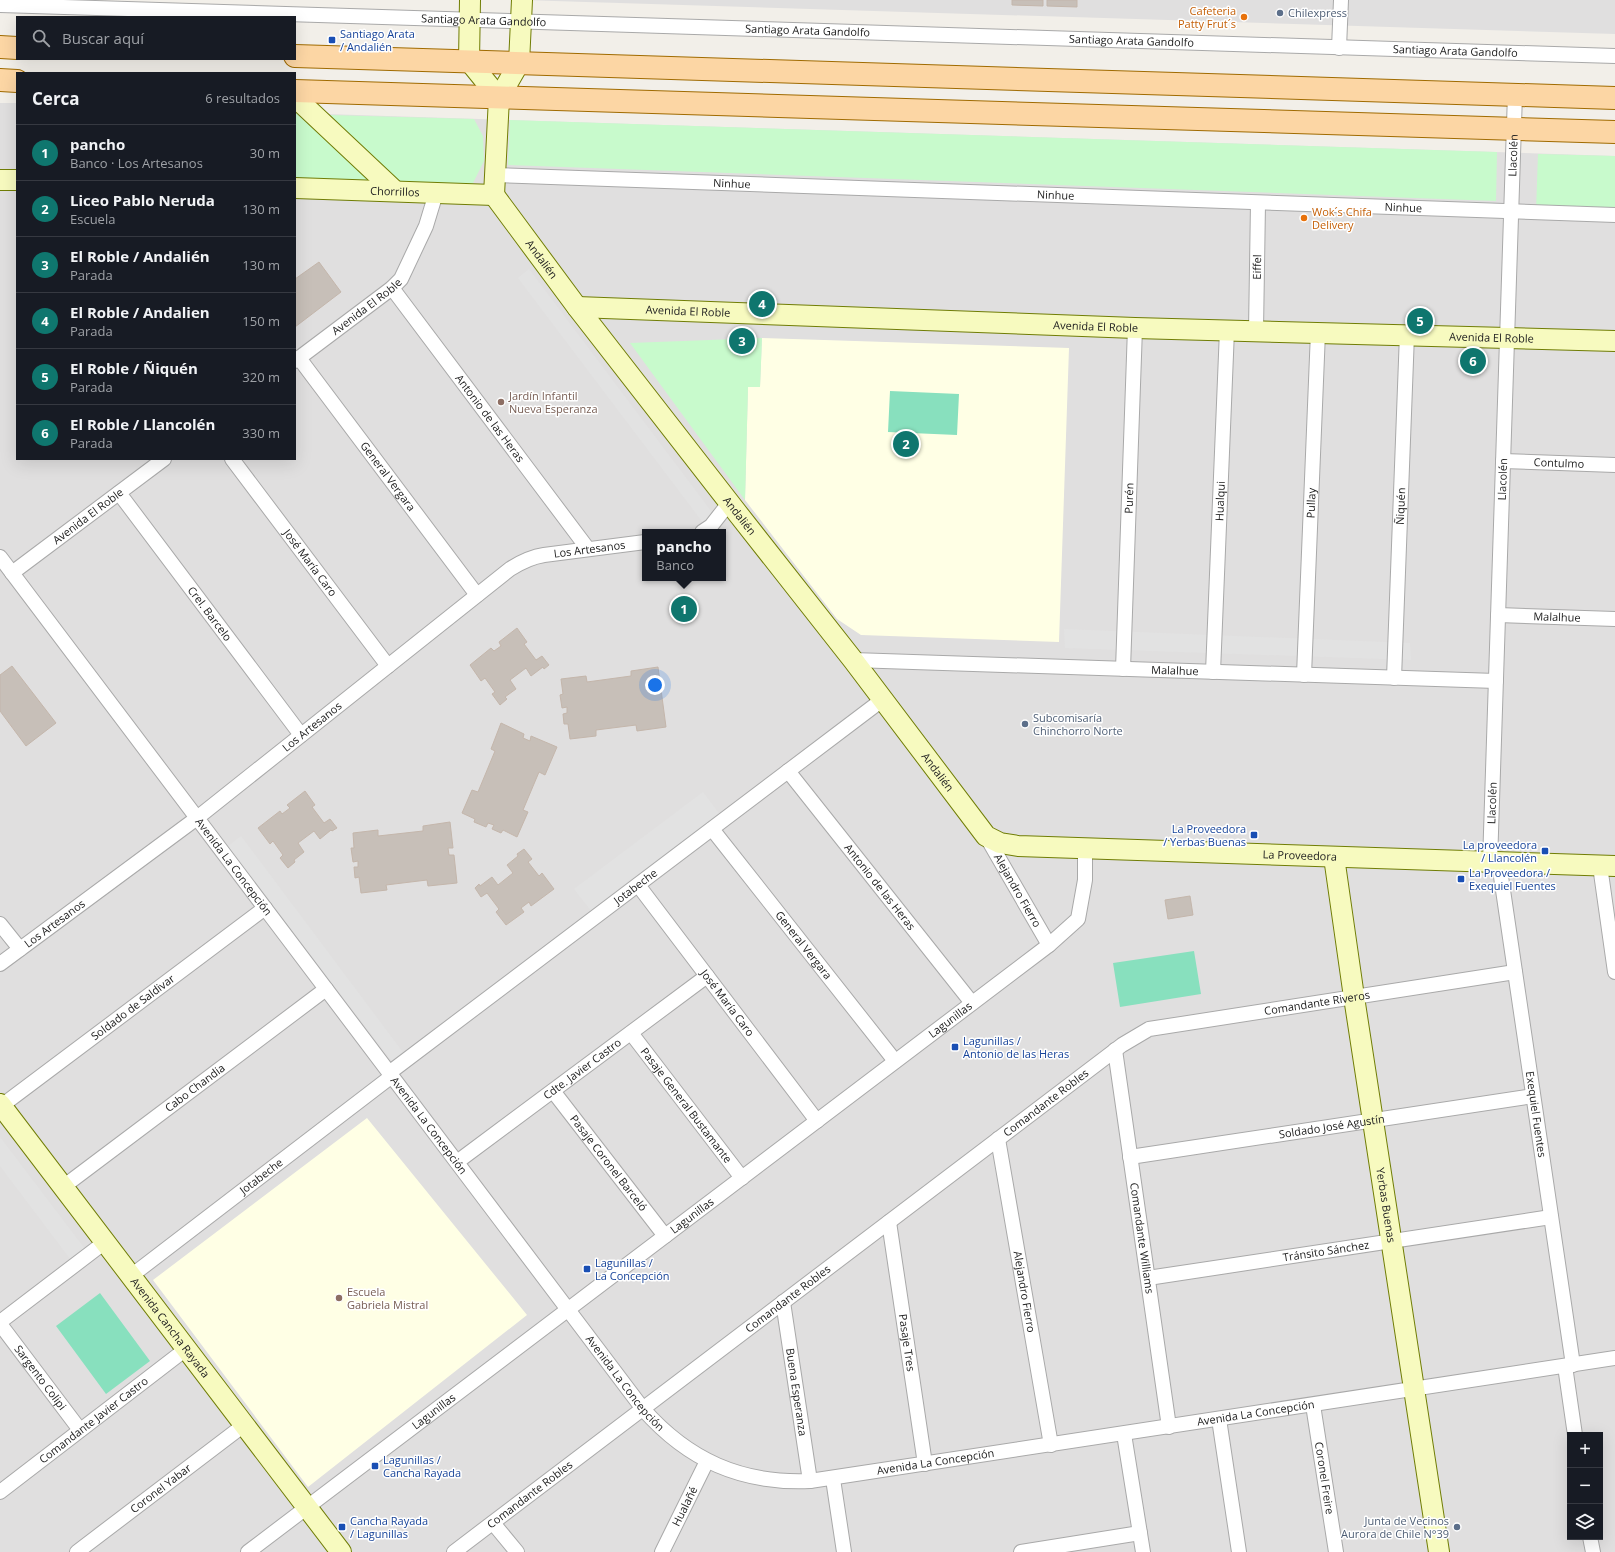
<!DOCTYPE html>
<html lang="es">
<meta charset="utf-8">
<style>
body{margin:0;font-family:"Open Sans",sans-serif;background:#242831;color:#f1f3f6}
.controls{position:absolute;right:12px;bottom:12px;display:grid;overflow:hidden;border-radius:0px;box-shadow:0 4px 16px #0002}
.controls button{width:36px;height:36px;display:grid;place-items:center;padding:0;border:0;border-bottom:1px solid #363941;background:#171b24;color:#f1f3f6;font:20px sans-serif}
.you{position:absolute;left:655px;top:685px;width:14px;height:14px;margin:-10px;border:3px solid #fff;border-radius:50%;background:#1a73e8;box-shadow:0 0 0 6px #1a73e833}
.badge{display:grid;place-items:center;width:26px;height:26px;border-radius:50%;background:#0f766e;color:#fff;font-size:13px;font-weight:700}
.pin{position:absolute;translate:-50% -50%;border:2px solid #fff;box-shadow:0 1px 4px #0006}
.popup{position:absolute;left:642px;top:529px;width:84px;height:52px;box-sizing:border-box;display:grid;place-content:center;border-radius:0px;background:#171b24;filter:drop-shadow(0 1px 3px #0005);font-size:13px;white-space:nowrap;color:#9ea1a6}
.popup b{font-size:15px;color:#f1f3f6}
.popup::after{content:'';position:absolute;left:50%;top:100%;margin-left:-8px;border:8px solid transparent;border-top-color:#171b24}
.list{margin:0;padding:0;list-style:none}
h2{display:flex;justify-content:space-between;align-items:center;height:52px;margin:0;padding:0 16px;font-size:17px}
h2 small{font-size:13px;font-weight:400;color:#9ea1a6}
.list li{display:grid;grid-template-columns:26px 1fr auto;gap:12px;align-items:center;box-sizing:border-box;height:56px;padding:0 16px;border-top:1px solid #363941}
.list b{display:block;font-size:15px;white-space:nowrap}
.list p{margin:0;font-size:13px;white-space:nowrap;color:#9ea1a6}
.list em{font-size:13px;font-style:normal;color:#9ea1a6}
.icon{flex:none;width:22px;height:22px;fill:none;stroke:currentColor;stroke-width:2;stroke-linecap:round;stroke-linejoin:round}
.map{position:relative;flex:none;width:1615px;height:1552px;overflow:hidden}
.search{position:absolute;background:#171b24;box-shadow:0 4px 16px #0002;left:16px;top:16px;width:280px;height:44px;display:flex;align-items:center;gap:10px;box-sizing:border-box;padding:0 14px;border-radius:0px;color:#9ea1a6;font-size:15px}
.panel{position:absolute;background:#171b24;box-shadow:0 4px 16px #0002;left:16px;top:72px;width:280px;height:388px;border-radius:0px}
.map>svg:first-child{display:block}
.residential{fill:#e0dfdf;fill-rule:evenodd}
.education{fill:#ffffe5}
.park{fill:#c8facc}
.pitch{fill:#88e0be}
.parking{fill:#e2e2e2}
.building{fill:#c7bfb8;stroke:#c4b6ab}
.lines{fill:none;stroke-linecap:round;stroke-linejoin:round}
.street-casing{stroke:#a9a9a9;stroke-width:16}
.secondary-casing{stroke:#707d05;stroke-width:22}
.primary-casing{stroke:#a06b00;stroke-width:24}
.street{stroke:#fff;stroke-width:14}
.secondary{stroke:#f7fabf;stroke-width:20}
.primary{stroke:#fcd6a4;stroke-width:22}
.service-dot{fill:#5c6f8a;stroke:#fff;stroke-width:1.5}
.food-dot{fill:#e8710a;stroke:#fff;stroke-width:1.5}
.transit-dot{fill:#1a4fb4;stroke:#fff;stroke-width:1.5}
.education-dot{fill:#8d6e63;stroke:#fff;stroke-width:1.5}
.labels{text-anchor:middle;stroke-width:3;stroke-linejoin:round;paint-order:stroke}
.food-label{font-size:11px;fill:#c56008;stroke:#fff;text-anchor:end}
.service-label{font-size:11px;fill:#4e5e75;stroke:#fff;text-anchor:start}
.street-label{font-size:11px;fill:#222;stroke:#fff}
.transit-label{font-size:11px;fill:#164399;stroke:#fff;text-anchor:start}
.education-label{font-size:11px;fill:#785e54;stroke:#fff;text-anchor:start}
</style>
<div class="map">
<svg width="1615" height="1552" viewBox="0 0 1615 1552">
<rect width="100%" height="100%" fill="#f2efe9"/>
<!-- residential -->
<path class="residential" d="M526,0H1615V34L554,1Z
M0,103H17V459H295V113L1615,156V1552H0ZM645,532H723V578H645ZM1570,1435H1600V1537H1570Z"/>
<!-- education -->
<path class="education" d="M762,338L1069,348L1059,642L861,635L837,619L745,500L748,387H760Z
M367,1118L527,1315L308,1487L153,1280Z"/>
<!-- park -->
<path class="park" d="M295,113H296L373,184L295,181Z
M330,115L474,119L483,136L484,161L471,187L402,184Z
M510,120L1497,152L1496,201L508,165Z
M1538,154L1615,156V213L1536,211Z
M762,338L760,387H748L745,500L630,343Z"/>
<!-- pitch -->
<path class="pitch" d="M890,391L959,394L957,435L888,432Z
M1194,951L1201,994L1120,1007L1113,963Z
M100,1293L150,1361L106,1394L56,1326Z"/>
<!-- parking -->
<path class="parking" d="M529,269L714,515L704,524L518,278Z
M1064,629L1410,643L1411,660L1065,648Z
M703,792L724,820L596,917L574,889Z
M241,836L405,1055L395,1065L227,847Z
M0,1137L88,1253L74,1264L0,1166Z"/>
<!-- building -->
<path class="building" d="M1012,0H1043V6L1012,5Z
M1047,0H1077V7L1047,6Z
M319,262L341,292L295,327V279Z
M517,628L527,642L524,644L536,660L542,656L549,665L544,669L543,667L531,676L526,668L510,680L516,689L505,697L507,699L500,705L492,694L495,692L485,678L481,681L470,665L491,648L494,651L501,646L499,642Z
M12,666L56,723L26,746L0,711V675Z
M658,667L666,727L637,731L636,725L596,730V736L570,739L568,724H564L563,714L567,713V707L562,708L560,695L563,694L561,679L586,676L587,682L631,676V671Z
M501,723L524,734L523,738L530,741L531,736L557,747L545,775L539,772L523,810L528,812L517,837L503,830L501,833L492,829L494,825L488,823L486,827L474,822L475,819L462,813L472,790L478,792L495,751L491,749Z
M305,791L315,805L312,807L324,823L330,819L337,828L332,831L331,830L320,839L314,831L298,843L304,852L294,860L295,862L288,868L280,858L283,855L273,841L270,844L258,828L280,811L282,814L290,808L287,805Z
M450,822L453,848H448L449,855H454L457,883L428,886L427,880L386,885L387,890L361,893L359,877L355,878L354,867H358V861L353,862L351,848H354L353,833L378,830V836L423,831V826Z
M524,849L532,859L528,862L539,876L542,873L554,889L531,906L529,902L521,908L524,912L506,925L496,912L499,909L487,893L481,897L475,888L479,884L480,886L492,877L498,885L513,873L507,865L518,856L517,854Z
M1190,896L1193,915L1168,919L1165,900Z"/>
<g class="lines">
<!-- street casing -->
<g class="street-casing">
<g id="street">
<path id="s1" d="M0,5L1615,56"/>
<path d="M1339,48L1341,0"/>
<path id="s2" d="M495,175L1615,215"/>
<path id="s3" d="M392,288L588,549"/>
<path id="s4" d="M1256,331L1258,203"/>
<path id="s5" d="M299,358L477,595"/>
<path id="s6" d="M295,361L392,288L401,279L426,226L436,193"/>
<path id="s7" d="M232,459L388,666"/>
<path id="s8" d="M1503,461L1615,465"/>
<path id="s9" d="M119,493L301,735"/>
<path d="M702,532L711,526L729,503"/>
<path id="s10" d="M0,557L643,1409C688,1460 741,1484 810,1481L1615,1358"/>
<path id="s11" d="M12,573L164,459"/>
<path id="s12" d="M1498,615L1615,619"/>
<path id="s13" d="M853,660L1496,681"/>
<path id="s14" d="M1123,669L1135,328"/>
<path id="s15" d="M1213,672L1227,330"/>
<path id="s16" d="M1304,675L1318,332"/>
<path id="s17" d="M1394,678L1407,334"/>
<path id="s18" d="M788,771L972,1003"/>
<path id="s19" d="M712,829L895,1061"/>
<path id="s20" d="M986,836L1049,945"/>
<path id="s21" d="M1490,863L1515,94"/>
<path id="s22" d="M1499,863L1573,1365"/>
<path d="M1600,866L1615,972"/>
<path id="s23" d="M638,885L817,1121"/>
<path d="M0,924L20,949"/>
<path id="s24" d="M0,964L197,818L510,569C521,562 531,557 544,555L645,542"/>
<path id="s25" d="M631,1033L742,1178"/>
<path id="s26" d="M1115,1050L1169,1427"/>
<path id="s27" d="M389,1073L882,700"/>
<path id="s28" d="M553,1091L665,1236"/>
<path id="s29" d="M0,1107L265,908"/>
<path id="s30" d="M998,1139L1051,1445"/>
<path id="s31" d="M1130,1157L1533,1096"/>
<path id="s32" d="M457,1162L707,976"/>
<path id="s33" d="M63,1187L326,989"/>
<path id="s34" d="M889,1222L925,1464"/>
<path id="s35" d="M131,1276L392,1076"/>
<path id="s36" d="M1148,1278L1551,1217"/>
<path id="s37" d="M783,1302L810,1481"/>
<path d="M0,1322L105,1242"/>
<path id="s38" d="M0,1324L80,1430"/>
<path d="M1565,1366L1575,1435"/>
<path id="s39" d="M1313,1405L1336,1552"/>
<path d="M1219,1419L1239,1552"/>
<path d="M1124,1434L1143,1552"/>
<path d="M833,1479L844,1552"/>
<path id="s40" d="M0,1492L186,1349"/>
<path d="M493,1523L517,1552"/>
<path d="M1590,1537L1593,1552"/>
<path id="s41" d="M77,1552L244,1425"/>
<path id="s42" d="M248,1552L1049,945L1078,919L1085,880V849"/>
<path id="s43" d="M454,1552L1122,1045L1149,1029L1515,972"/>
<path id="s44" d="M662,1552L707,1461"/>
<path d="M1021,1552L1140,1533"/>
</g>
</g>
<!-- secondary casing -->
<g class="secondary-casing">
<g id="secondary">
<path d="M470,0L469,61L499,98"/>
<path d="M295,97L395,191"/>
<path d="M0,180H17"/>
<path id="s45" d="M295,188L494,195"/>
<path id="s46" d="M494,195L577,307L735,510L853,660L986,836L1000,843L1018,846L1615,866"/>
<path d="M494,195L499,98L519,63L522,0"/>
<path id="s47" d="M577,307L1135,328L1615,341"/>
<path id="s48" d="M1334,857L1354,997L1439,1552"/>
<path id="s49" d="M0,1104L341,1552"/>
</g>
</g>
<!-- primary casing -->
<g class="primary-casing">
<path id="primary" d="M0,47L17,48
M295,56L1615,98
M0,80L17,81
M295,91L1615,132"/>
</g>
<!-- street -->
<use href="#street" class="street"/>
<!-- secondary -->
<use href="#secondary" class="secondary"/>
<!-- primary -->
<use href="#primary" class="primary"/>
</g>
<!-- markers -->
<g class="service-dot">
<circle cx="1280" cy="13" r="4"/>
<circle cx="1025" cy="724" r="4"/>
<circle cx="1457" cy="1527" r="4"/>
</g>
<g class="food-dot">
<circle cx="1244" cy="17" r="4"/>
<circle cx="1304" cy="218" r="4"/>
</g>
<g class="transit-dot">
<rect x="328" y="36" width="8" height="8" rx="2"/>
<rect x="1250" y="831" width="8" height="8" rx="2"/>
<rect x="1541" y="847" width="8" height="8" rx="2"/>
<rect x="1457" y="875" width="8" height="8" rx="2"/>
<rect x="951" y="1043" width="8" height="8" rx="2"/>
<rect x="583" y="1265" width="8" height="8" rx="2"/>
<rect x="371" y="1462" width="8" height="8" rx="2"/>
<rect x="338" y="1523" width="8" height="8" rx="2"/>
</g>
<g class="education-dot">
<circle cx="501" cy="402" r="4"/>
<circle cx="339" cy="1298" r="4"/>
</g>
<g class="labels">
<!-- food labels -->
<g class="food-label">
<text x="1236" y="15">Cafeteria<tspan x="1236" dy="13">Patty Frut´s</tspan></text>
<text x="1312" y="216" text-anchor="start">Wok´s Chifa<tspan x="1312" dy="13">Delivery</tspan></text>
</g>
<!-- service labels -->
<g class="service-label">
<text x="1288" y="17">Chilexpress</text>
<text x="1033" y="722">Subcomisaría<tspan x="1033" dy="13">Chinchorro Norte</tspan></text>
<text x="1449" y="1525" text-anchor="end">Junta de Vecinos<tspan x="1449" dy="13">Aurora de Chile N°39</tspan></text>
</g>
<!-- street labels -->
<g class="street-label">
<text dy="4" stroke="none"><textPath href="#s1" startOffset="484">Santiago Arata Gandolfo</textPath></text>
<text dy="4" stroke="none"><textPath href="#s1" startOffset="808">Santiago Arata Gandolfo</textPath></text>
<text dy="4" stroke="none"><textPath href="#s1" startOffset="1132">Santiago Arata Gandolfo</textPath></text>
<text dy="4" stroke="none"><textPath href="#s1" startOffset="1456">Santiago Arata Gandolfo</textPath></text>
<text dy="4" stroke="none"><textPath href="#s21" startOffset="708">Llacolén</textPath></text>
<text dy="4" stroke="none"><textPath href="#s2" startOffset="237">Ninhue</textPath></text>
<text dy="4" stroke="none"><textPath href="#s45" startOffset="100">Chorrillos</textPath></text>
<text dy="4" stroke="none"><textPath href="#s2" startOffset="561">Ninhue</textPath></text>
<text dy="4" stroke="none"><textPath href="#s2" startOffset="909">Ninhue</textPath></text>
<text dy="4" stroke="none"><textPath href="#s46" startOffset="80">Andalién</textPath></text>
<text dy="4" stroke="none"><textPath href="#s4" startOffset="64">Eiffel</textPath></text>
<text dy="4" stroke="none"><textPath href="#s6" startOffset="90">Avenida El Roble</textPath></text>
<text dy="4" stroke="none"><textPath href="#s47" startOffset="111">Avenida El Roble</textPath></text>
<text dy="4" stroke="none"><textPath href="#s47" startOffset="519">Avenida El Roble</textPath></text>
<text dy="4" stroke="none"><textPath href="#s47" startOffset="915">Avenida El Roble</textPath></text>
<text dy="4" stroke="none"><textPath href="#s3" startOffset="163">Antonio de las Heras</textPath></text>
<text dy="4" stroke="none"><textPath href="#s8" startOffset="56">Contulmo</textPath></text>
<text dy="4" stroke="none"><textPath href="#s5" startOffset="148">General Vergara</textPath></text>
<text dy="4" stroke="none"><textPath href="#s21" startOffset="384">Llacolén</textPath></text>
<text dy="4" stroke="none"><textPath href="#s14" startOffset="171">Purén</textPath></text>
<text dy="4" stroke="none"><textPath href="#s15" startOffset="171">Hualqui</textPath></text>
<text dy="4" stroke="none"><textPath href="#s16" startOffset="172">Pullay</textPath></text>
<text dy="4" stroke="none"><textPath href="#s17" startOffset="172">Ñiquén</textPath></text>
<text dy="4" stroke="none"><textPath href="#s11" startOffset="95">Avenida El Roble</textPath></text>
<text dy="4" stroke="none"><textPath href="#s46" startOffset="404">Andalién</textPath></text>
<text dy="4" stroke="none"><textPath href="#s24" startOffset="728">Los Artesanos</textPath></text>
<text dy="4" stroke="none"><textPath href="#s7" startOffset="130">José María Caro</textPath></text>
<text dy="4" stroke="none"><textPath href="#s9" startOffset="151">Crel. Barcelo</textPath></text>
<text dy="4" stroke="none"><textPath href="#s12" startOffset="59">Malalhue</textPath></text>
<text dy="4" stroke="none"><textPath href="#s13" startOffset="322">Malalhue</textPath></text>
<text dy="4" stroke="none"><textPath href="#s24" startOffset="392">Los Artesanos</textPath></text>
<text dy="4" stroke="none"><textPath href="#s46" startOffset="728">Andalién</textPath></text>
<text dy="4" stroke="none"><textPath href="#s21" startOffset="60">Llacolén</textPath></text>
<text dy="4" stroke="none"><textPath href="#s46" startOffset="1124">La Proveedora</textPath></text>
<text dy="4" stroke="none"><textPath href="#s10" startOffset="388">Avenida La Concepción</textPath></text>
<text dy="4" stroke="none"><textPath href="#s27" startOffset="309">Jotabeche</textPath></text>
<text dy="4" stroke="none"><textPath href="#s18" startOffset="148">Antonio de las Heras</textPath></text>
<text dy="4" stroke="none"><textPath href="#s20" startOffset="63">Alejandro Fierro</textPath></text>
<text dy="4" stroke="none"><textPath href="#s24" startOffset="68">Los Artesanos</textPath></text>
<text dy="4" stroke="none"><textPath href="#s19" startOffset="148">General Vergara</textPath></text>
<text dy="4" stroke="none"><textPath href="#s23" startOffset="148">José María Caro</textPath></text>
<text dy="4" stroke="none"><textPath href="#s43" startOffset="1040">Comandante Riveros</textPath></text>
<text dy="4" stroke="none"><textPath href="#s29" startOffset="166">Soldado de Saldivar</textPath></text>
<text dy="4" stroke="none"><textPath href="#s42" startOffset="881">Lagunillas</textPath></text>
<text dy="4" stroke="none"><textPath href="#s32" startOffset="156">Cdte. Javier Castro</textPath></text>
<text dy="4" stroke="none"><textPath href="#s33" startOffset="165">Cabo Chandia</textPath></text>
<text dy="4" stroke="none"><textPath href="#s43" startOffset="743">Comandante Robles</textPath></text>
<text dy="4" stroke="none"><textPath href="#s25" startOffset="91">Pasaje General Bustamante</textPath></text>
<text dy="4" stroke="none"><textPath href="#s22" startOffset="254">Exequiel Fuentes</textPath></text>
<text dy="4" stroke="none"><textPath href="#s10" startOffset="712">Avenida La Concepción</textPath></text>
<text dy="4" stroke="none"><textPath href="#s31" startOffset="204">Soldado José Agustín</textPath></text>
<text dy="4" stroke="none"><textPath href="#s28" startOffset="91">Pasaje Coronel Barceló</textPath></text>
<text dy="4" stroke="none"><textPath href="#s35" startOffset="164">Jotabeche</textPath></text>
<text dy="4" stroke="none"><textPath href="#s48" startOffset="352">Yerbas Buenas</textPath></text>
<text dy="4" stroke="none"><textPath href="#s42" startOffset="557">Lagunillas</textPath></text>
<text dy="4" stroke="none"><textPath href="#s26" startOffset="190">Comandante Williams</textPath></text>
<text dy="4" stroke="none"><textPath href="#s36" startOffset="180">Tránsito Sánchez</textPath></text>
<text dy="4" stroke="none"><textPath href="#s30" startOffset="155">Alejandro Fierro</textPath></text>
<text dy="4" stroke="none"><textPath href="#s43" startOffset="419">Comandante Robles</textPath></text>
<text dy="4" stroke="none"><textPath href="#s49" startOffset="281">Avenida Cancha Rayada</textPath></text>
<text dy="4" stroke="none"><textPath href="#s34" startOffset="122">Pasaje Tres</textPath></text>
<text dy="4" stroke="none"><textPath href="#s38" startOffset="67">Sargento Colipi</textPath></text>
<text dy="4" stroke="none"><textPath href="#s10" startOffset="1036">Avenida La Concepción</textPath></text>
<text dy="4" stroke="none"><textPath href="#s37" startOffset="91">Buena Esperanza</textPath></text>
<text dy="4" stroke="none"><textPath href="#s42" startOffset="233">Lagunillas</textPath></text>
<text dy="4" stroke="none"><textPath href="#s10" startOffset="1707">Avenida La Concepción</textPath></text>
<text dy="4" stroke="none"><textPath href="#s40" startOffset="118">Comandante Javier Castro</textPath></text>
<text dy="4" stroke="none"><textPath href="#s10" startOffset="1383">Avenida La Concepción</textPath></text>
<text dy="4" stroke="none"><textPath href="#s39" startOffset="74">Coronel Freire</textPath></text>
<text dy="4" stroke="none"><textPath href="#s41" startOffset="105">Coronel Yabar</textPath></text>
<text dy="4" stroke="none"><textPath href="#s43" startOffset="95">Comandante Robles</textPath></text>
<text dy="4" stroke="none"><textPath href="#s44" startOffset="51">Hualañé</textPath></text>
</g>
<!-- transit labels -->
<g class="transit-label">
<text x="340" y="38">Santiago Arata<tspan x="340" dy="13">/ Andalién</tspan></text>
<text x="1246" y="833" text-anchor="end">La Proveedora<tspan x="1246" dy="13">/ Yerbas Buenas</tspan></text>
<text x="1537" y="849" text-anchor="end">La proveedora<tspan x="1537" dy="13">/ Llancolén</tspan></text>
<text x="1469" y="877">La Proveedora /<tspan x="1469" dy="13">Exequiel Fuentes</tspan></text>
<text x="963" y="1045">Lagunillas /<tspan x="963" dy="13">Antonio de las Heras</tspan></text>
<text x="595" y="1267">Lagunillas /<tspan x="595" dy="13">La Concepción</tspan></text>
<text x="383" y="1464">Lagunillas /<tspan x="383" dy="13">Cancha Rayada</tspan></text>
<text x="350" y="1525">Cancha Rayada<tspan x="350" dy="13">/ Lagunillas</tspan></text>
</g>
<!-- education labels -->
<g class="education-label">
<text x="509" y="400">Jardín Infantil<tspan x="509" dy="13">Nueva Esperanza</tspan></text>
<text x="347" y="1296">Escuela<tspan x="347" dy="13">Gabriela Mistral</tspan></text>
</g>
</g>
</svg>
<div class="controls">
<button>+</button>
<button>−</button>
<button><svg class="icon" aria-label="layers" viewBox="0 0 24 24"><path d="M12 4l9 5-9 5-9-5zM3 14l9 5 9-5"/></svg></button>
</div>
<div class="you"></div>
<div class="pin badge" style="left:684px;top:609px">1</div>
<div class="popup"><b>pancho</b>Banco</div>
<div class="pin badge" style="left:906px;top:444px">2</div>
<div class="pin badge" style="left:742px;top:341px">3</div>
<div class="pin badge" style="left:762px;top:304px">4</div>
<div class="pin badge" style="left:1420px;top:321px">5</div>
<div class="pin badge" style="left:1473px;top:361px">6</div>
<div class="search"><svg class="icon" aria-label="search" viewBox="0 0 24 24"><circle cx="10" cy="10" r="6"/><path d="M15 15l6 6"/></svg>Buscar aquí</div>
<section class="panel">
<h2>Cerca<small>6 resultados</small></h2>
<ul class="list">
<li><span class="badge">1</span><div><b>pancho</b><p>Banco · Los Artesanos</p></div><em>30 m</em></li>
<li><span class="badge">2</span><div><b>Liceo Pablo Neruda</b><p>Escuela</p></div><em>130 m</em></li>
<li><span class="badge">3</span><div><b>El Roble / Andalién</b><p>Parada</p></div><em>130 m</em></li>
<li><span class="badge">4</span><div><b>El Roble / Andalien</b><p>Parada</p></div><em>150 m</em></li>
<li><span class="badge">5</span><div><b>El Roble / Ñiquén</b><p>Parada</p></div><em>320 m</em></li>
<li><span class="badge">6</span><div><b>El Roble / Llancolén</b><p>Parada</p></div><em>330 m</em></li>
</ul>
</section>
</div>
